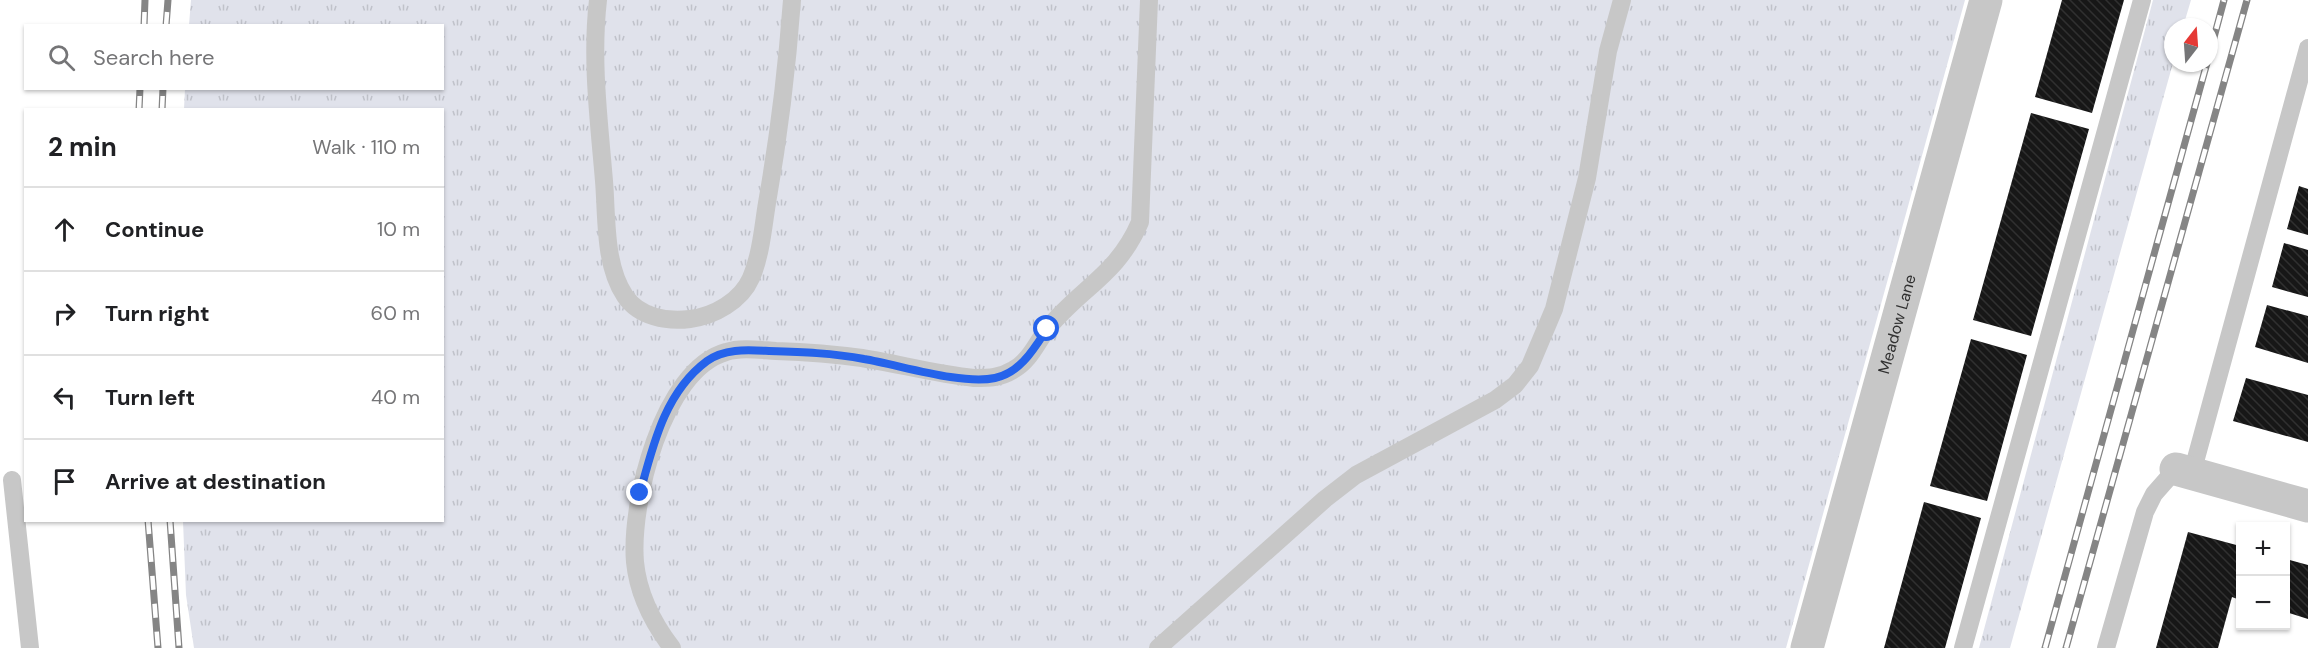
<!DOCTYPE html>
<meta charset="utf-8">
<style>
body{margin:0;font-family:"DM Sans",sans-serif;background:#f6f6f6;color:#202124}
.controls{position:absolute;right:18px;bottom:18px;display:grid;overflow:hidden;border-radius:0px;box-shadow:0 2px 4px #0004}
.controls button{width:54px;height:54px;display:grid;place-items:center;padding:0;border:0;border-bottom:2px solid #e0e0e0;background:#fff;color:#202124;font:30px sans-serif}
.compass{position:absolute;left:2164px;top:18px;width:54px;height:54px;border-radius:50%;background:#fff;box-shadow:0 2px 4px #0004;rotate:17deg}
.stop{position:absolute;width:18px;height:18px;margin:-14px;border:4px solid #2563eb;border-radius:50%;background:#fff}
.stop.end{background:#2563eb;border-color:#fff;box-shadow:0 2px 6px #0008}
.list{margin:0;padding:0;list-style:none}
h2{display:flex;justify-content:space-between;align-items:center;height:78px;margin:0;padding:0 24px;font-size:26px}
h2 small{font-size:20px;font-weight:400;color:#757577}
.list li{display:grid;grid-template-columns:39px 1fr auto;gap:18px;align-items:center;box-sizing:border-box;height:84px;padding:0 24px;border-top:2px solid #e0e0e0}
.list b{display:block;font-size:22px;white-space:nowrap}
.list em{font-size:20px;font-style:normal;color:#757577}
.icon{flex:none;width:33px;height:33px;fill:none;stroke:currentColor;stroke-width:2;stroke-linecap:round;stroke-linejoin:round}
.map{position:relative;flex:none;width:2308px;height:648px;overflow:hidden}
.search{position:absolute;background:#fff;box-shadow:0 2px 4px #0004;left:24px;top:24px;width:420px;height:66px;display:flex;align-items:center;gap:15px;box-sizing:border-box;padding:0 21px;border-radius:0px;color:#757577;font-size:22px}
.panel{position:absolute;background:#fff;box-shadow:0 2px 4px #0004;left:24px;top:108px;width:420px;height:414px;border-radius:0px}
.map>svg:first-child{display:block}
.grass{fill:url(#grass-tufts)}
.building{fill:url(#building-back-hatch)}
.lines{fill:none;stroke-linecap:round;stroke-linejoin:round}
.service{stroke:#c7c7c7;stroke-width:18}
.minor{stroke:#c7c7c7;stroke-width:33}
.rail-casing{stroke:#858585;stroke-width:7}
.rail{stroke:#fff;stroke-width:4.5;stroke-dasharray:14;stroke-linecap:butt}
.route{stroke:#2563eb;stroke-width:8}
.labels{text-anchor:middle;stroke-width:6;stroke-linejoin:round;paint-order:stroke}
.street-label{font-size:16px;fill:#303030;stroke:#fff}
</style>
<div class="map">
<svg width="2308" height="648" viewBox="0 0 2308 648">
<defs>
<pattern id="grass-tufts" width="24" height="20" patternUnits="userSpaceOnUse" patternTransform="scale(1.5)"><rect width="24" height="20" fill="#e0e2eb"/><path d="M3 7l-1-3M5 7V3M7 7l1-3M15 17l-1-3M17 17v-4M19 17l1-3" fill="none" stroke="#c0c2ca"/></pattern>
<pattern id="building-back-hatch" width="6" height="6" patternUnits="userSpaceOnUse" patternTransform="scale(1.5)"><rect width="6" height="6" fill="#171717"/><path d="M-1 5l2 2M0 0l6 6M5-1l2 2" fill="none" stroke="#303030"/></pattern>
</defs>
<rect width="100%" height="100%" fill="#fff"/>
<!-- grass -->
<path class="grass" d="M191,0H1965L1786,648H194L186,595L183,521L442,520V110L184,109L185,89L442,88V26L189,25Z
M2153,0H2191L2183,27H2173V63L2010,648H1979Z"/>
<!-- building -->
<path class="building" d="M2062,0H2124L2092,113L2035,97Z
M2031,113L2089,129L2031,336L1973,320Z
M2299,186L2308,189V235L2287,229Z
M2284,243L2308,250V297L2272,287Z
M2267,305L2308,316V363L2255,347Z
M1971,339L2027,355L1987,501L1930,486Z
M2246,378L2308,395V442L2233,421Z
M1924,502L1981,518L1945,648H1884Z
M2188,532L2240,546V600L2232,597L2218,648H2156Z
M2286,559L2308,565V619L2286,612Z"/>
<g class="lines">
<!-- service -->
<path class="service" d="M598,0C591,60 599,121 604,181C607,217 604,265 625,296C639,317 667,322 690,319C714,316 741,301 751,278C761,255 763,227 767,203C779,135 787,68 792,0
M2192,473L2308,48
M12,480L30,648
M672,648C653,623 638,593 635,562C630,504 662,370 726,352C741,347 760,350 776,351C805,352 833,354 862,358C899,364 936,374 974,378C989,378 1000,378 1013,370C1030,361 1037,342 1048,328C1082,287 1118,274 1140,222L1149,0
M1158,648L1325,499L1356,475L1495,400L1515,385L1530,366L1554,309L1587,178L1608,51L1622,0
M1963,648L2142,0
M2106,648L2145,512L2154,494L2176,469"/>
<!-- minor -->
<g class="minor">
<path d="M2176,469L2308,506"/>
<path id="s1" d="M1807,648L1986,0"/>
</g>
<!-- rail casing -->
<g class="rail-casing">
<path id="rail" d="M144,26L145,0
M166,26L168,0
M2209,56L2224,0
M139,110L140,88
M162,110L163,88
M148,520L158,648
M170,520L179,648
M2045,648L2207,63
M2066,648L2247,0"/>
</g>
<!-- rail -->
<use href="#rail" class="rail"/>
</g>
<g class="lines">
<!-- route -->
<path class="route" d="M640,493C653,445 665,392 707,361C725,348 748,350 769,351C801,352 833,353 864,359C900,365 961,385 995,378C1020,373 1034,349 1047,329"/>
</g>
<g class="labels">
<!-- street labels -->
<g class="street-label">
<text dy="6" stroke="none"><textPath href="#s1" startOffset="336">Meadow Lane</textPath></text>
</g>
</g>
</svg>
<div class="controls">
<button>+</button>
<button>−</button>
</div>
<svg class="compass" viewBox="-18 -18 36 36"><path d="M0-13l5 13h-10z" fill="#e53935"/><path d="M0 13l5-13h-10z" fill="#757577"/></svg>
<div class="stop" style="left:1047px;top:329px"></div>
<div class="stop end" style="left:640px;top:493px"></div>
<div class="search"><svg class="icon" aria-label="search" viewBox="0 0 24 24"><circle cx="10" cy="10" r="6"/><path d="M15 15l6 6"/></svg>Search here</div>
<section class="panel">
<h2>2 min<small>Walk · 110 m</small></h2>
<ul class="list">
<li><svg class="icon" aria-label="ahead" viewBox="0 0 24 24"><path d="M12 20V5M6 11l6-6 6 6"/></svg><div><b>Continue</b></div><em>10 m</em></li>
<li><svg class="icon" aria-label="right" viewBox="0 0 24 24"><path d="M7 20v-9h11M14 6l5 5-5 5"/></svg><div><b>Turn right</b></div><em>60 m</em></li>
<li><svg class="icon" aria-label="left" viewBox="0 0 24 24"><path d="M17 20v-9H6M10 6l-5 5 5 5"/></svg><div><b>Turn left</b></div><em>40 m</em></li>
<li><svg class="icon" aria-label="arrive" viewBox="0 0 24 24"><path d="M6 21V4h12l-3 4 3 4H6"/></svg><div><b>Arrive at destination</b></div></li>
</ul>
</section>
</div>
